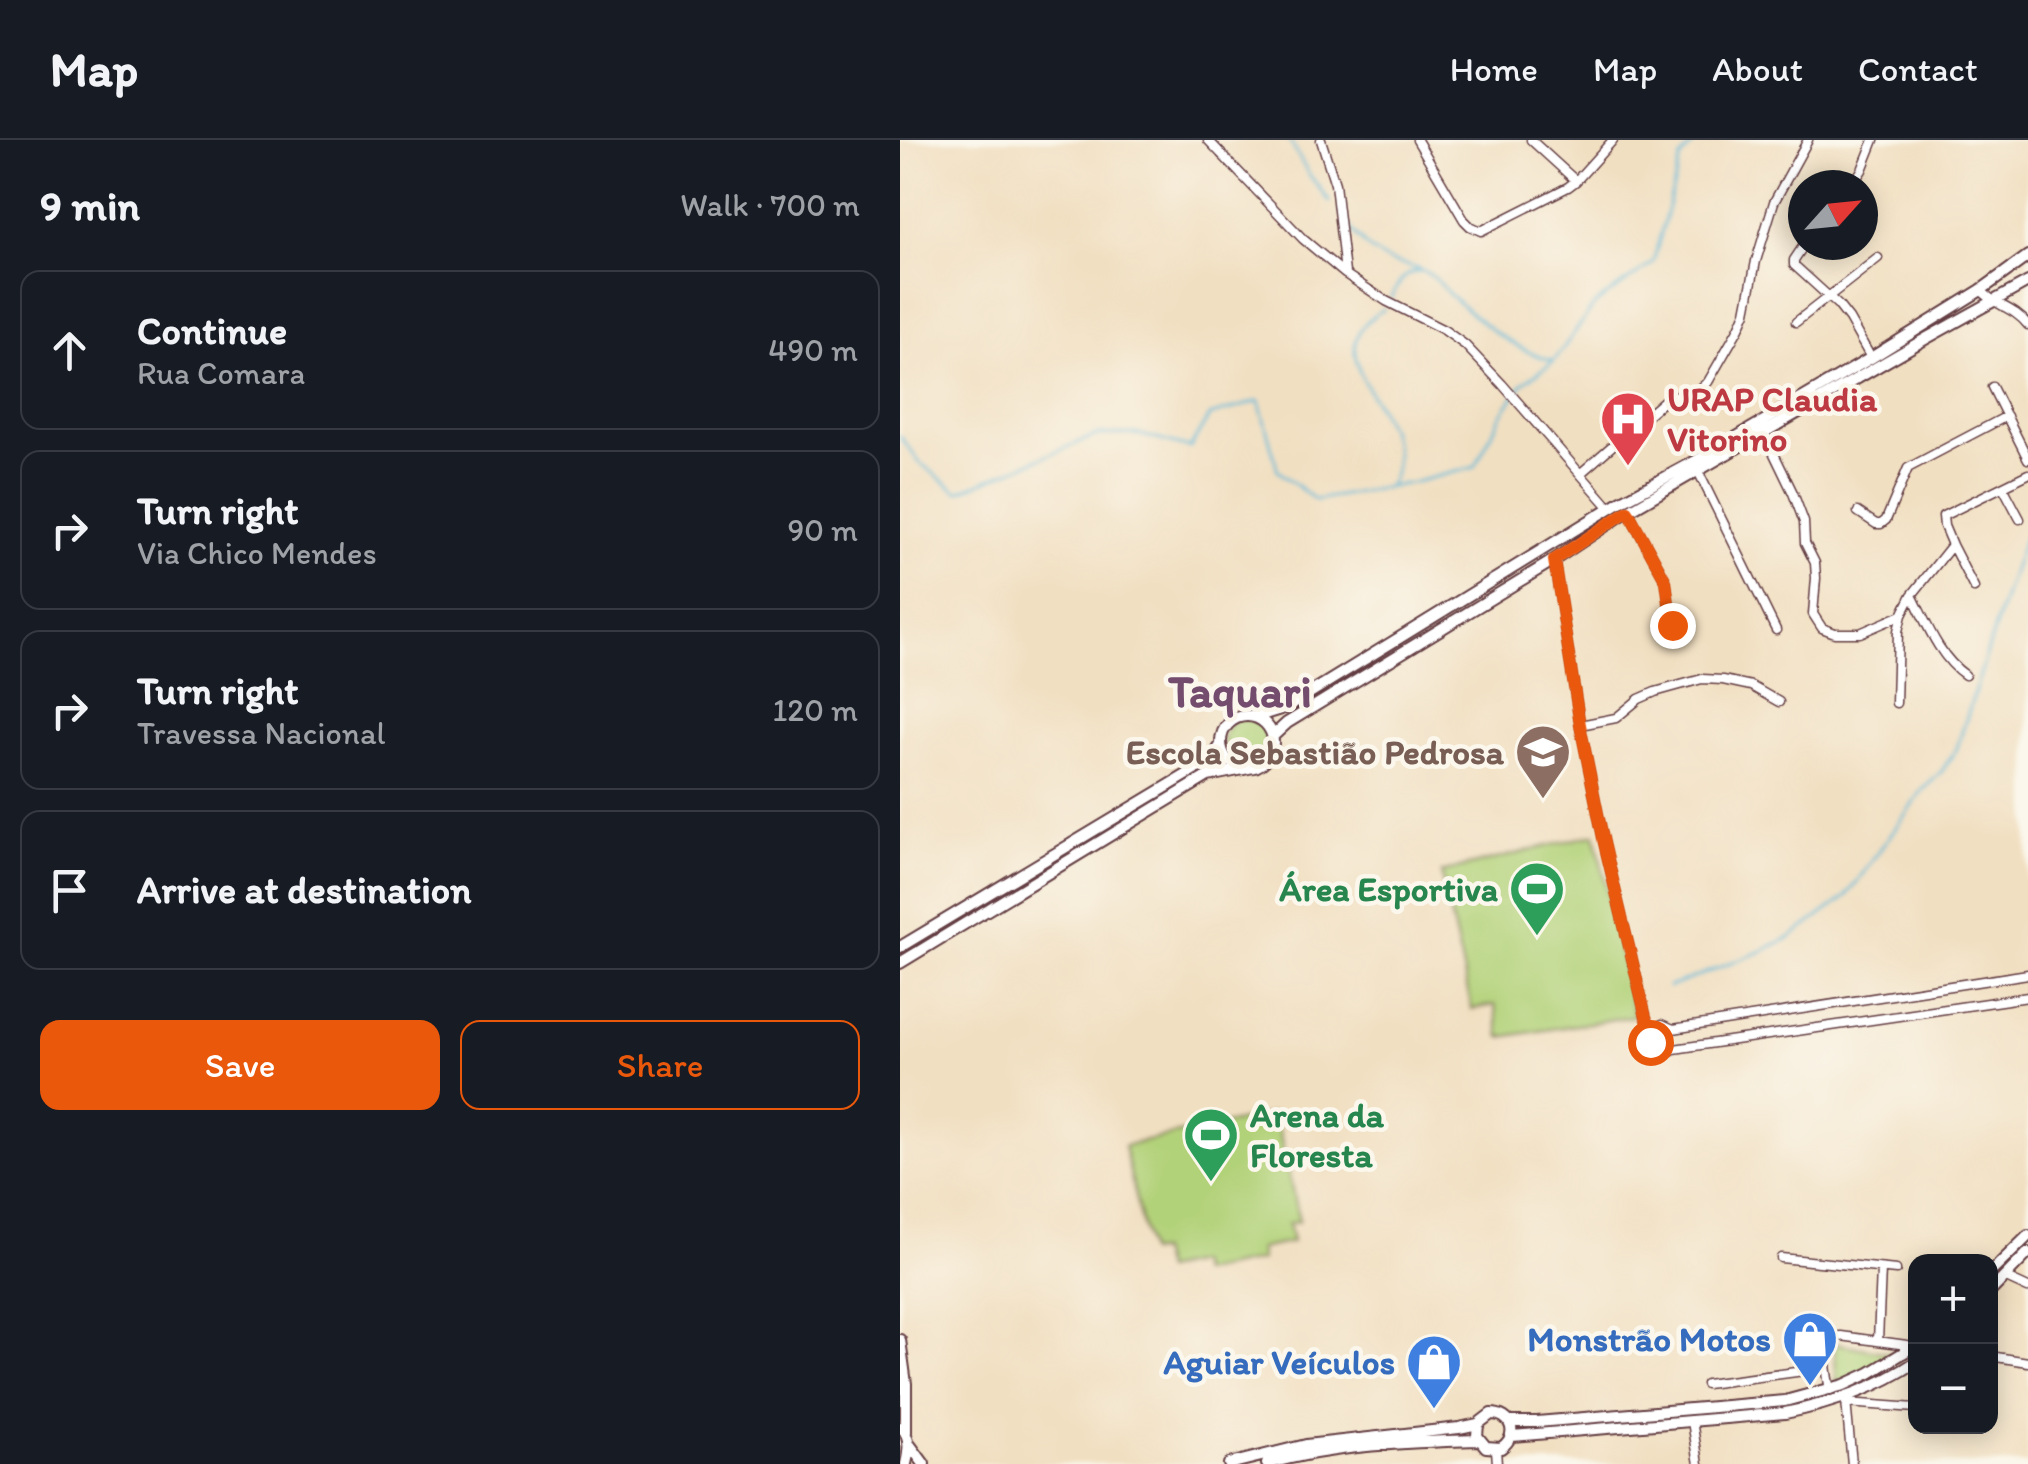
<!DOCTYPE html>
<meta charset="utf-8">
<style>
body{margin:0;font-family:Itim,sans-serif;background:#20242c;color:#f1f3f6}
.controls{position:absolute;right:30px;bottom:30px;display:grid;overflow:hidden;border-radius:20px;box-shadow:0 5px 25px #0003}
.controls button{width:90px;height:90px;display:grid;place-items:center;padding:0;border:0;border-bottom:2px solid #363941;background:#171b24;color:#f1f3f6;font:50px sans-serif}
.compass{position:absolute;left:888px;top:30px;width:90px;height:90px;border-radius:50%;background:#171b24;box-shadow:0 5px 25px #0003;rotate:63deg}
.stop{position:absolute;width:30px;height:30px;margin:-22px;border:8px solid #ea580c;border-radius:50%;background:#fff}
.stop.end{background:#ea580c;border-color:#fff;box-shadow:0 2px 10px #0008}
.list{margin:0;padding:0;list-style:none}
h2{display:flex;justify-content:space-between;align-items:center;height:130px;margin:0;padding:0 40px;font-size:42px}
h2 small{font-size:32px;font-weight:400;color:#9ea1a6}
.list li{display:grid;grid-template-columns:65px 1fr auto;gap:30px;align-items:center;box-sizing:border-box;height:160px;margin:0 20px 20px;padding:0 20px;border:2px solid #363941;border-radius:20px}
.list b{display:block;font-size:38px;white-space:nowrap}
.list p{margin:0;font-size:32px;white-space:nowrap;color:#9ea1a6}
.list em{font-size:32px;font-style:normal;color:#9ea1a6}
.actions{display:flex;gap:20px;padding:30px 40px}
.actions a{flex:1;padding:22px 0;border:2px solid #ea580c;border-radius:20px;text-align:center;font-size:35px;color:#ea580c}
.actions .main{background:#ea580c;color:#fff}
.icon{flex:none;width:55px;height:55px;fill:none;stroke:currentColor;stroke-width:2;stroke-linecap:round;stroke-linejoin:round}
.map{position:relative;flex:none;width:1128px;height:1324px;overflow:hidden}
header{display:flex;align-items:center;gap:60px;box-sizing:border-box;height:140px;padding:0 50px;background:#171b24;border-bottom:2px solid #363941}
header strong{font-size:48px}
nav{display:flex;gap:55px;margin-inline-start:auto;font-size:35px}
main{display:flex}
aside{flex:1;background:#171b24}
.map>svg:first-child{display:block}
.green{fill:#b2d279;stroke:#7e7852;stroke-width:2.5}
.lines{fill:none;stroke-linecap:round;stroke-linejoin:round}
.stream{stroke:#5ab7d8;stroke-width:2.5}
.minor-casing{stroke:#633c42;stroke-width:11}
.major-casing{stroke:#633c42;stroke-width:14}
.minor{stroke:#fff;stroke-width:8}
.major{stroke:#fff;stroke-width:10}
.route{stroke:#ea580c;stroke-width:12}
.labels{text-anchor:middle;stroke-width:9;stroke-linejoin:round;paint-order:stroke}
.health-label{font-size:35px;font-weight:bold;fill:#be3a42;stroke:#fbf7ec;text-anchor:start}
.education-label{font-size:35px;font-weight:bold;fill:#785e54;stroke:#fbf7ec;text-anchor:end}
.leisure-label{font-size:35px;font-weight:bold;fill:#27864d;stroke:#fbf7ec;text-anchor:end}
.shop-label{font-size:35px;font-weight:bold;fill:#366cbe;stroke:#fbf7ec;text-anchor:end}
.district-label{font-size:45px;font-weight:bold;fill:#744c6e;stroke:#fbf7ec}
</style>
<header>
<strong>Map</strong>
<nav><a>Home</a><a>Map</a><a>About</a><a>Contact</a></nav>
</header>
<main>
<aside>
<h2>9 min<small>Walk · 700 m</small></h2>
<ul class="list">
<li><svg class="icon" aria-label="ahead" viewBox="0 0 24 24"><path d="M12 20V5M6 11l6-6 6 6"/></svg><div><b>Continue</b><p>Rua Comara</p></div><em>490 m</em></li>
<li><svg class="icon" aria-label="right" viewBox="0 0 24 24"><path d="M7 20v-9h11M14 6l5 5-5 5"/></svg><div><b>Turn right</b><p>Via Chico Mendes</p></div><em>90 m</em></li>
<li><svg class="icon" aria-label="right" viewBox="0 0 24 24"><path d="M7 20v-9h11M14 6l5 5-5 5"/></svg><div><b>Turn right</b><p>Travessa Nacional</p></div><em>120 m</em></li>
<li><svg class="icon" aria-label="arrive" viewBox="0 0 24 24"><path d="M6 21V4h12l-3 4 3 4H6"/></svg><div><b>Arrive at destination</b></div></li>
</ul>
<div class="actions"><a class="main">Save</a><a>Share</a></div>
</aside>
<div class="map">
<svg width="1128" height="1324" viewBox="0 0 1128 1324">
<rect width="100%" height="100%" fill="#fbf7ec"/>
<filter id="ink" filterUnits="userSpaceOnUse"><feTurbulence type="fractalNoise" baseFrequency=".01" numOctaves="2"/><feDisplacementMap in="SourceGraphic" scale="20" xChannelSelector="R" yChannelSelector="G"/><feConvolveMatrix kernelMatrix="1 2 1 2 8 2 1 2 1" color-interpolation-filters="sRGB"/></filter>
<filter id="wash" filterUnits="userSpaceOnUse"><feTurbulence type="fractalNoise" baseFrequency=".0048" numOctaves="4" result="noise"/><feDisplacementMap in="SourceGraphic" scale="40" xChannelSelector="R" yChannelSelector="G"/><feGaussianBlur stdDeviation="2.25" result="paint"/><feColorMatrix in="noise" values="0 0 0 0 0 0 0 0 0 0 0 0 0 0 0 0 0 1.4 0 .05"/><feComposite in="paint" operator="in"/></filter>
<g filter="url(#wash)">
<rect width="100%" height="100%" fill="#f1dfc1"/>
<!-- green -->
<path class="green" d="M324 600a21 21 0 1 1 42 0a21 21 0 1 1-42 0Z
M695,694L734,876L601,897L595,865L572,869L541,733Z
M375,973L399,1081L388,1084L392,1102L359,1109L361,1120L300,1133L297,1123L264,1130L259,1111L248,1113L224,1006Z
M934,1203L994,1214L985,1222L937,1245Z"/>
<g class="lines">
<!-- stream -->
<path class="stream" d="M389,0L408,33L430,62
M441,72C452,92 467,112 489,121C504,126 520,127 533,137C539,142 544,149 549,154C579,181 614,211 654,221
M491,158C498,144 503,133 520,131
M484,169C479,172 475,174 471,178C424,218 495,269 496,316C496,327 495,337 488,346
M0,296L19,322L58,352L197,295L238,294L290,308L309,276L359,261L378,331L415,360L511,343L575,327L601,275L623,243L654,221L695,164L753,123L781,18L797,0
M769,847L860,812L891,797L946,757L1022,651L1042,631L1057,608L1113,430L1123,401L1128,396"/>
</g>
</g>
<g filter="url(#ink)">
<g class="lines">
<!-- minor casing -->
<g class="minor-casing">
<path id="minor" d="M308,0L403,99L445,134L486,161L544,190L565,205L602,244L710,368
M421,0L435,44L445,133
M517,0L564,80L570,86L581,91L668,47L676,41L713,0
M631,0L676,41
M952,45L962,30L974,0
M904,105L894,120V125L938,165L949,179L971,218
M1081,150C1093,165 1114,167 1128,185
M896,182L978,118
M1092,247L1128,319
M864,293L893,353L904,382L905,403L915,423L916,438L913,474L922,488L935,493H960L1002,475L1012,455L1052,405L1044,386L1043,376L1128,334
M798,331L876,490
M681,333L767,258L799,249L808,242L839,188L846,172L856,121L874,62L908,0
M1103,347L1120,379
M728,371L766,441L772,485
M958,372L976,384H981L986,380L1008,328L1107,276
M1052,405L1074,448
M654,420L680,585L704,703L746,877L752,891L750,902L755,909L767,913L774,909L1128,857
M1012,455C1026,482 1039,517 1065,535
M996,563L998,491L1002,475
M680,585L716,578L739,559L755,552L802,539L823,540L851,546L879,562
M752,891L762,884L773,889L1128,834
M881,1118L996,1130
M1104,1137L1128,1148
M978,1201L981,1129
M1090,1216L1128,1222
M806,1244L926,1228
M930,1250C927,1233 921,1210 934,1197L941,1196L1014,1206
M946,1261L952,1324
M946,1263L1016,1268
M792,1281L799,1324
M596,1309L597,1324"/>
</g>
<!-- major casing -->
<g class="major-casing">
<path id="major" d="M321 602a26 26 0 1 1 52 0a26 26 0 1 1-52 0Z
M355,577L387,567L720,362L794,322L971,218L1081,150L1128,116
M373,596L387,583L654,420L728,371L1027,198L1128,142
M0,807L303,625L313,617L321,605
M0,823L308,636L349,628
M1090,1133L1128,1096
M1090,1152L1128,1113
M0,1200L6,1244V1292
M610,1282H637L885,1261L944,1245L970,1233L1016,1205
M1,1287C11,1298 9,1311 6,1324
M612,1296L885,1273C930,1264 977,1248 1016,1222
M10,1305L24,1324
M329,1324L406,1305L559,1288L578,1284L591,1274C612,1274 619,1295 601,1308L586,1307L577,1296L578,1284
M367,1324C435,1305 508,1302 579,1300"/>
</g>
<!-- minor -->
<use href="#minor" class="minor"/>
<!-- major -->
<use href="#major" class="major"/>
</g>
</g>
<g class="lines" filter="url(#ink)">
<!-- route -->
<path class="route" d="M750,902L752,891L746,877L704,703L680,585L654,420L728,371L766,441L772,485"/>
</g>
<!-- icons -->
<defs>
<g id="hospital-pin" transform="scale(2.875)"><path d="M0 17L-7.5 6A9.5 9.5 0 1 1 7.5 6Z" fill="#e0444e" stroke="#fbf7ec"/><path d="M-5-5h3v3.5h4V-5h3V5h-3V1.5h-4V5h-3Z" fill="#fff"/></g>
<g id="school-pin" transform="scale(2.875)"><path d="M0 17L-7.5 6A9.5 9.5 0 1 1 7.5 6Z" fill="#8d6e63" stroke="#fbf7ec"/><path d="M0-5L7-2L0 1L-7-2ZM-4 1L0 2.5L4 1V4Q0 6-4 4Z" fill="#fff"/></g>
<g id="stadium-pin" transform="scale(2.875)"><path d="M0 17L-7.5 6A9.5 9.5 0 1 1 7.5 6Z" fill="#2e9e5b" stroke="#fbf7ec"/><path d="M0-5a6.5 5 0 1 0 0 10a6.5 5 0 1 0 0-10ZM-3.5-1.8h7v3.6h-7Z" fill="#fff"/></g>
<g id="shop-pin" transform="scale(2.875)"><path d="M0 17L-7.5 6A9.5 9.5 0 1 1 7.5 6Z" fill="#3f7fe0" stroke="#fbf7ec"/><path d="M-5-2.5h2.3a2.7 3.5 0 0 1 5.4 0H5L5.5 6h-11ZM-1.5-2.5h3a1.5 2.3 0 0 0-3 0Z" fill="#fff"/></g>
</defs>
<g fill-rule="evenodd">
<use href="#hospital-pin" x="728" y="279"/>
<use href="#school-pin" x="643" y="612"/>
<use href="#stadium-pin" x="637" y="749"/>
<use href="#stadium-pin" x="311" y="995"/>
<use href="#shop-pin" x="910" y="1199"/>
<use href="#shop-pin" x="534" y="1222"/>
</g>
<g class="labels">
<!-- health labels -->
<g class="health-label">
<text x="767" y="271">URAP Claudia<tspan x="767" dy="40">Vitorino</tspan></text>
</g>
<!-- education labels -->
<g class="education-label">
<text x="604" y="624">Escola Sebastião Pedrosa</text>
</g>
<!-- leisure labels -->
<g class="leisure-label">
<text x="598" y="761">Área Esportiva</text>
<text x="350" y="987" text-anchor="start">Arena da<tspan x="350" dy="40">Floresta</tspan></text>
</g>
<!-- shop labels -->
<g class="shop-label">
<text x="871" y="1211">Monstrão Motos</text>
<text x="495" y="1234">Aguiar Veículos</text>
</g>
<!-- district labels -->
<g class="district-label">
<text x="340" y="567">Taquari</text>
</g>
</g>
</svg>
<div class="controls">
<button>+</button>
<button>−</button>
</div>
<svg class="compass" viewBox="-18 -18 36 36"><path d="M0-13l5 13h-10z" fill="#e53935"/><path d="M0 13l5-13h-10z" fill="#9ea1a6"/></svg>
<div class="stop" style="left:750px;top:902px"></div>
<div class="stop end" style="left:772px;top:485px"></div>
</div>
</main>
